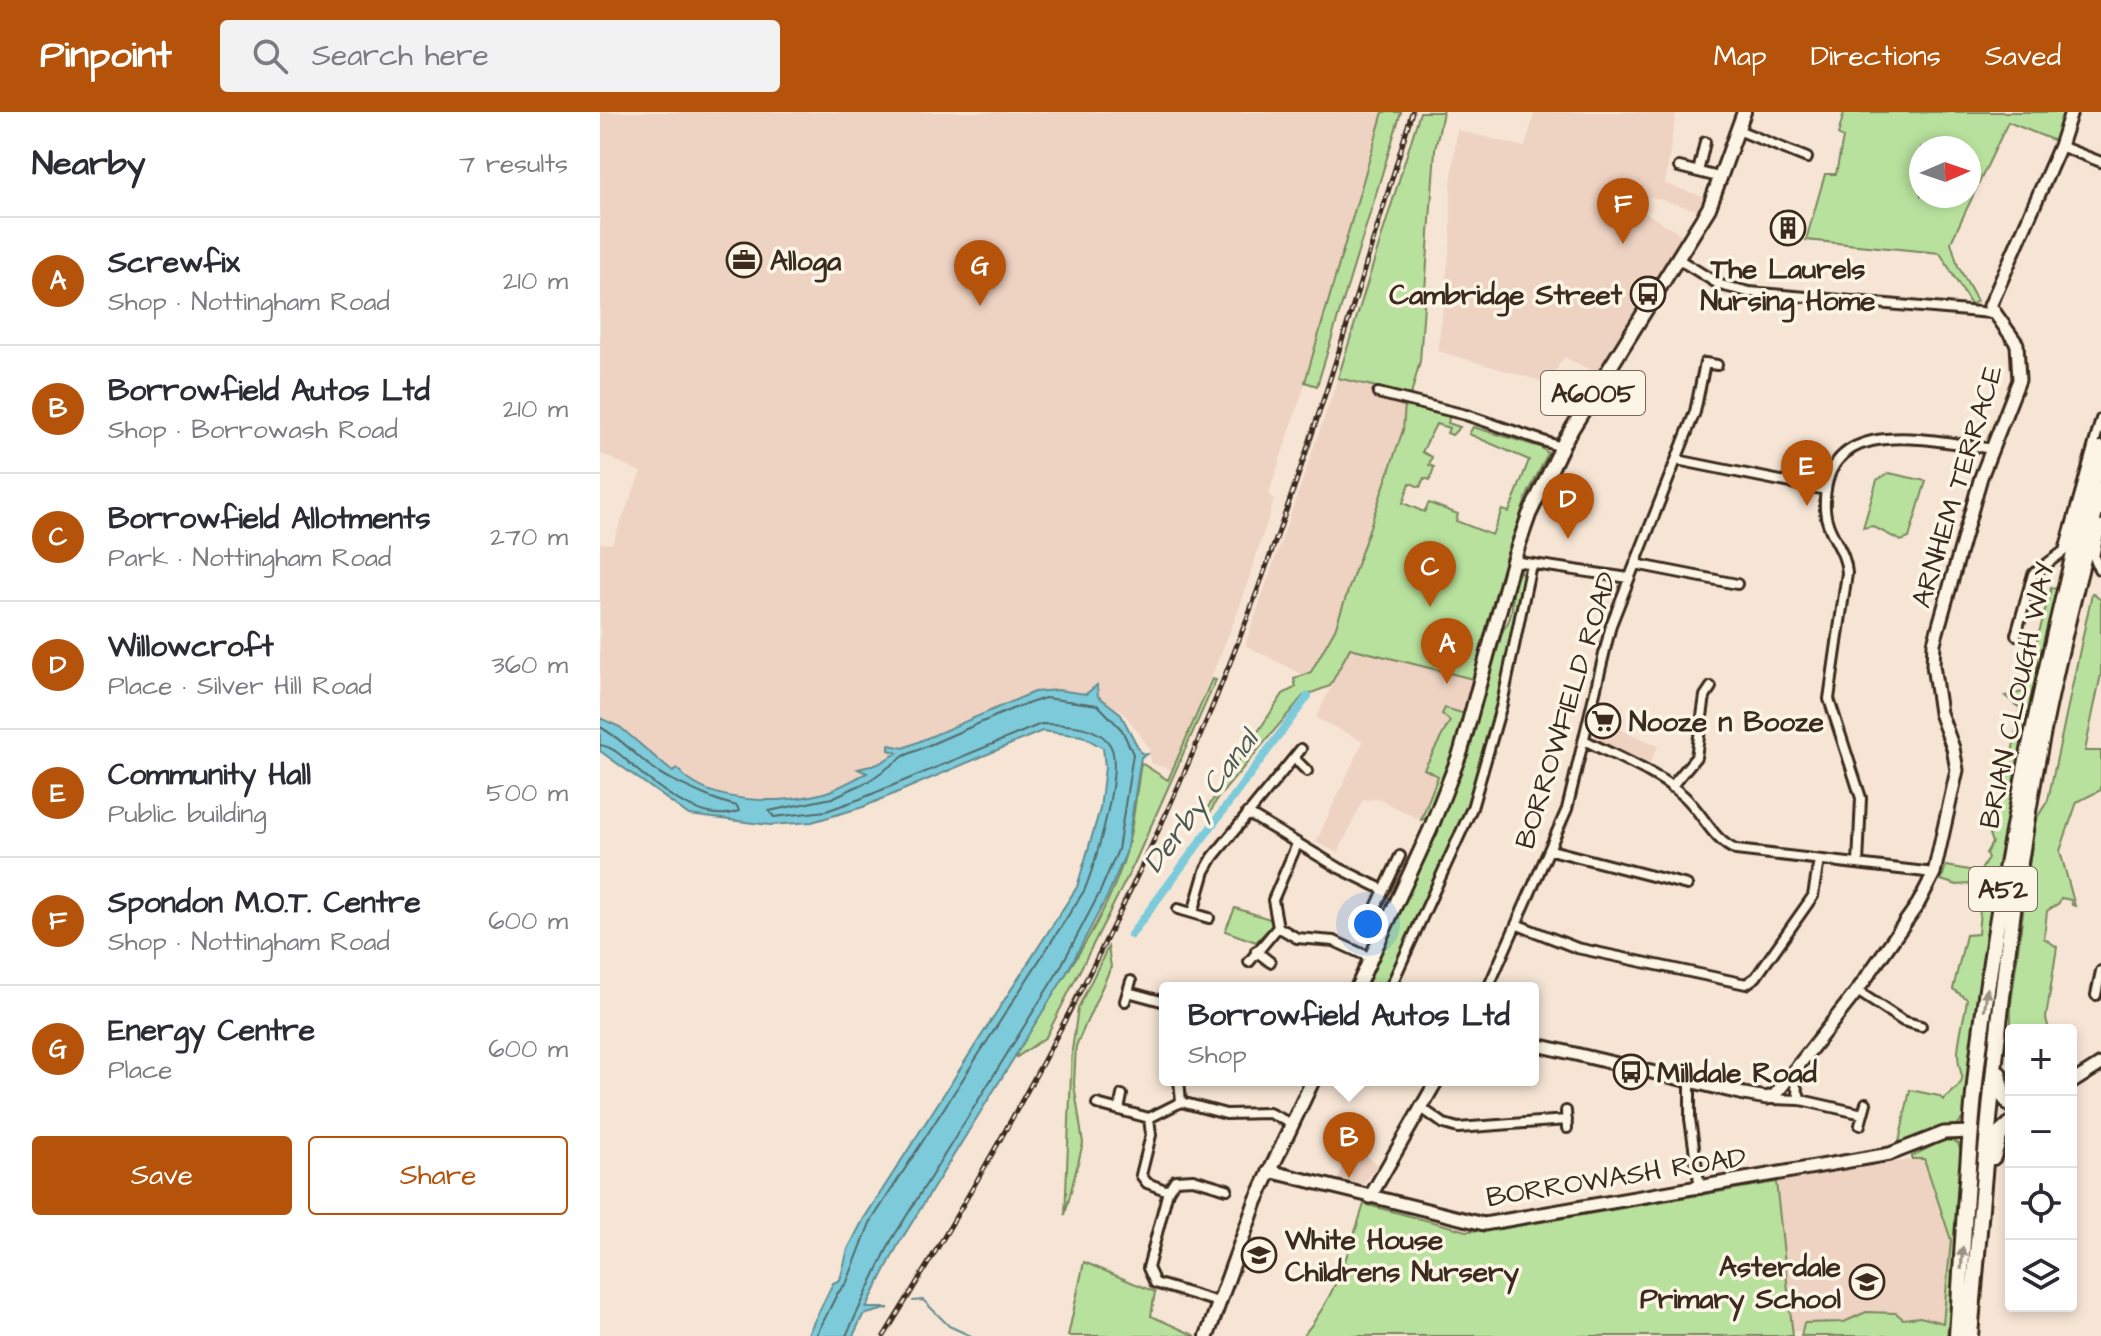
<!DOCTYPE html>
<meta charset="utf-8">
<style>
body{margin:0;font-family:"Architects Daughter",sans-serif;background:#f2f2f3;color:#2b2b33}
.controls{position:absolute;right:24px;bottom:24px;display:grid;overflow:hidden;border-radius:8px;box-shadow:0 4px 12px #0003}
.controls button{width:72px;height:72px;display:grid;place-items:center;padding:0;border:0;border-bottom:2px solid #e1e1e2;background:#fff;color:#2b2b33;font:40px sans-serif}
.compass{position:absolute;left:1309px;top:24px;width:72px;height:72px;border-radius:50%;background:#fff;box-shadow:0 4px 12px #0003;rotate:88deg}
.you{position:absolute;left:768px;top:812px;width:28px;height:28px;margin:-20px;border:6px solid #fff;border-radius:50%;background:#1a73e8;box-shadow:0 0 0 12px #1a73e833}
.badge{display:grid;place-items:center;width:52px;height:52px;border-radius:50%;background:#b45309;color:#fff;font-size:26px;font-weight:700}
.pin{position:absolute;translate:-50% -66px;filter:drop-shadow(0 2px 4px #0008)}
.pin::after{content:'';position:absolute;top:42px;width:28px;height:24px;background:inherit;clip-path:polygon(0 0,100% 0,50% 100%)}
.popup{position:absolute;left:559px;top:870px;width:380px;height:104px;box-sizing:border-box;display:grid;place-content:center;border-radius:8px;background:#fff;filter:drop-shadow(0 2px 6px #0005);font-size:26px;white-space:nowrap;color:#7c7c81}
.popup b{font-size:30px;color:#2b2b33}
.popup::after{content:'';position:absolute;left:50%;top:100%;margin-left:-16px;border:16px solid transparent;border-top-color:#fff}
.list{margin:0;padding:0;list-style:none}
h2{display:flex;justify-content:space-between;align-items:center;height:104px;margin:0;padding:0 32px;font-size:34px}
h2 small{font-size:26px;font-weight:400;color:#7c7c81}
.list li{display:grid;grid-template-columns:52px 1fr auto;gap:24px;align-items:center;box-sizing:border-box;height:128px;padding:0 32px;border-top:2px solid #e1e1e2}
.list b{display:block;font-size:30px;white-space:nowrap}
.list p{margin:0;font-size:26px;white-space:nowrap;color:#7c7c81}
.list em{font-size:26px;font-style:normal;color:#7c7c81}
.actions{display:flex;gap:16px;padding:24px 32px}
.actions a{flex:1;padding:18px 0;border:2px solid #b45309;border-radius:8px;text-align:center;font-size:28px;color:#b45309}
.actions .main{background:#b45309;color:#fff}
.icon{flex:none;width:44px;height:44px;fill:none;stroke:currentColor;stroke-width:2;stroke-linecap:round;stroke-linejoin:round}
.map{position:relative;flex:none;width:1501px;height:1224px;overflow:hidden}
header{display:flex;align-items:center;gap:48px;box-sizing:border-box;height:112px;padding:0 40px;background:#b45309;color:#fff}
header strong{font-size:38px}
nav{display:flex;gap:44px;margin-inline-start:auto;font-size:28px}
.search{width:560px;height:72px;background:#f2f2f3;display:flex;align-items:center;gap:20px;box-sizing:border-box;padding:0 28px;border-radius:8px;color:#7c7c81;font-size:30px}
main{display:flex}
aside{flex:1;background:#fff}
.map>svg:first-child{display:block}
.built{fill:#eed2c2}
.green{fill:#b8e19d;stroke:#7a865e;stroke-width:2;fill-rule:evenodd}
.water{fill:#7dcbda;stroke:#638b8f;stroke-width:2}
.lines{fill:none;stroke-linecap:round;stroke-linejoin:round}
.shore{stroke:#556a69;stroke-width:2}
.stream{stroke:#638b8f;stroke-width:2}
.canal{stroke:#7dcbda;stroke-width:8}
.street-casing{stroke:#3b2a1e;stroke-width:14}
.secondary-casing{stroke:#3b2a1e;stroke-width:17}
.primary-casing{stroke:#3b2a1e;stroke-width:18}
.highway-casing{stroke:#3b2a1e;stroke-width:20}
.street{stroke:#fcf5e5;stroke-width:8}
.secondary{stroke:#fcf5e5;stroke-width:11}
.primary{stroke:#fcf5e5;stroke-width:12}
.highway{stroke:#fcf5e5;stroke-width:14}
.rail-casing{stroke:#3b2a1e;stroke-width:5}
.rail{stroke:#fcf5e5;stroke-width:2;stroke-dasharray:6;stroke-linecap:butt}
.oneway{fill:#9c9082}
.labels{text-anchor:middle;stroke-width:7;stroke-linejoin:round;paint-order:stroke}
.shield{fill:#fcf5e5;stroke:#75675a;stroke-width:2}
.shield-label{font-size:26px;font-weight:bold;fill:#3b2a1e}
.poi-label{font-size:28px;font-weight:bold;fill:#3b2a1e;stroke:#fcf5e5;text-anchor:start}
.street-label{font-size:28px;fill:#3b2a1e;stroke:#fcf5e5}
.water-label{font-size:30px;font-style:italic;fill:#4f5a56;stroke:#fcf5e5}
</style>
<header>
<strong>Pinpoint</strong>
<div class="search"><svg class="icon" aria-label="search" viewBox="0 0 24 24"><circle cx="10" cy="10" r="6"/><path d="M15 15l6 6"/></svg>Search here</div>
<nav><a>Map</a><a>Directions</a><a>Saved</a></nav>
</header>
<main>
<aside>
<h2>Nearby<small>7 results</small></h2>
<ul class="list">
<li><span class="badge">A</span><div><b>Screwfix</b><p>Shop · Nottingham Road</p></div><em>210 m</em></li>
<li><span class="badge">B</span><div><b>Borrowfield Autos Ltd</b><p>Shop · Borrowash Road</p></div><em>210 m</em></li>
<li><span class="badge">C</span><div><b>Borrowfield Allotments</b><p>Park · Nottingham Road</p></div><em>270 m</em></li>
<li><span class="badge">D</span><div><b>Willowcroft</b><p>Place · Silver Hill Road</p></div><em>360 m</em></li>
<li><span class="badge">E</span><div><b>Community Hall</b><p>Public building</p></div><em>500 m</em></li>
<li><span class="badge">F</span><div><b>Spondon M.O.T. Centre</b><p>Shop · Nottingham Road</p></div><em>600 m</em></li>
<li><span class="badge">G</span><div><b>Energy Centre</b><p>Place</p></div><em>600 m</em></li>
</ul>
<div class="actions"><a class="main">Save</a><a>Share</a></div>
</aside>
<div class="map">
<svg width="1501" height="1224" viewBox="0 0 1501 1224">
<rect width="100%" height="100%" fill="#f6e5d5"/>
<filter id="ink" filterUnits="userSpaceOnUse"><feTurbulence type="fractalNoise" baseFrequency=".0125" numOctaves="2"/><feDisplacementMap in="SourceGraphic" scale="16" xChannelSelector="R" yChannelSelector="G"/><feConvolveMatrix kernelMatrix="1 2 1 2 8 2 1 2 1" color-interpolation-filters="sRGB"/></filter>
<g filter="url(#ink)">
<!-- built -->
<path class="built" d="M0,0H783L723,218L669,381L674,388L638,500L572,658L550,651L549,635L522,599L498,585L499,574L486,582L468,579L425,583L304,636L289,638L298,640L278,652L268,654L263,658L267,661L229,679L182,688L124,683L94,671L83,660L69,658L16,612L0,606V431L12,432L41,360L0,341Z
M935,0H1076L1065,72L1108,86L1101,99L1052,85L1037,86L1033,93L1085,125L997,261L964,245L948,271L838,239L851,124V73L857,18L925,35Z
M738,266L811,283L805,293L803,318L742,500L723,540L711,560L703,563L645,533Z
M750,536L873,567L821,708L778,687L763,688L738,741L716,730L763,629L716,606Z
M998,600L1013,604L1011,613L1058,634L1050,651L1021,641L995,625Z
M752,1031L777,1053L763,1073L738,1068Z
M1323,1046L1351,1128L1342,1218L1193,1219L1176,1070Z"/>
<!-- green -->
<path class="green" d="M783,0H801L717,274L705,270Z
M820,0H843L835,38L820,249L811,283L738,266Z
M1244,0H1464L1455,29L1408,10L1351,130L1358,154L1377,189L1371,193L1340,141L1206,128L1225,62H1236L1243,26L1238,23ZM1321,36H1369V84H1321Z
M805,292L850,302L848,311L860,315L852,323L847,321L849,316L836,312L822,340L832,345L829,353L834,355L830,368L824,366L820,375L810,371L803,391L824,400L829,391L858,402L856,409L892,423L902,398L909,400L929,348L869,322L873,315L940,335L948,341L927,384L908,439L873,567L750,536L730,574L703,584L617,687L610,701L606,698L683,582L696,575L694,567L711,560L735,517L803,318Z
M1289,361L1326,369L1309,426L1301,429L1272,414L1263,416L1277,368Z
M920,459L925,465L893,620L867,701L786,876H763L799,804L870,631L903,518C918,501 908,476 920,459Z
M1451,476L1460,477L1430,589L1433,591L1401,739L1405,744L1396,772L1400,775L1367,1002L1356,1014L1327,1022L1305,1035L1299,1030L1310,978L1339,984L1343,988C1375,962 1357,969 1358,940C1359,922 1365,904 1367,887L1353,877L1366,823L1378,822L1380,798L1370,772L1357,773L1341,768L1346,754L1380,760L1388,746L1386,741L1392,731L1389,722L1409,659L1420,596L1405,584L1423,580Z
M1492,481L1501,488V562L1485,639H1501V678L1477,690L1460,739L1475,794L1472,793L1471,788L1461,786L1459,791L1447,799L1444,826L1457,835L1446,906L1449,918H1411V979V892L1435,709L1448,688Z
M612,567L616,568L534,752L446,925L417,945L416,938C455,876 505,813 526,741C534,712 536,680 541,651L568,668Z
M845,596L862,601L866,608L830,705L821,708L838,664L824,657L850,609L842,602Z
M635,796L670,807L672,814L656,830L625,819Z
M508,835L511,855L476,934L474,972L483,1031L465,1103L472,938L478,896Z
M1346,1027L1358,1031C1371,1060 1351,1186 1347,1224H1201L1204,1211L1244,1210L1266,1200L1296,1201L1303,1207L1320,1205L1343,1211L1351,1128L1324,1047H1312V1044Z
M1176,1070L1193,1224H703C735,1186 749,1139 764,1092L867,1119L900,1117Z
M484,1150L555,1180L551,1204L596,1224H468Z"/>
<!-- water -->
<path class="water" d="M497,573L498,584L520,601L541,641L547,642L541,645L526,741L507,785L466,862L298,1133L266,1196H289L263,1203L253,1224H207L233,1171L240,1168L248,1137L263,1108L477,775L500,697L505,655L503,636L482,624L442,619L263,695L212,710L170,713L89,703L0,639V606L20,615L69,657L73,660L77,656C104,692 181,694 227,680C241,675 254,667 267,661L258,657L278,652L297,641L289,638V633L304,636L434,580L458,578L486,582Z"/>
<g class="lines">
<!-- shore -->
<path class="shore" d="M0,615C25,628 42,652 66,665C89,676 112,688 137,694L139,699C104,713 62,679 37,658C26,648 15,635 0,633
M216,1224L237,1182L247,1170L270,1111L484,779C495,755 524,654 510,633C498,612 461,612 441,612L260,687L226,699L174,705L169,699L232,686L269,669L304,644L412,597L445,586L498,593L522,618L533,642L518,738L499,782L459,858L291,1129L246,1224"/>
<!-- stream -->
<path class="stream" d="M313,1189L323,1188L349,1214L371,1224"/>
<!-- canal -->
<path class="canal" d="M531,823L708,584"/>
<!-- street casing -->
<g class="street-casing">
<path id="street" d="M1138,18L1207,46
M1460,34L1501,50
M1079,55L1122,66
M1098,60L1105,30
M1078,147L1120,173L1149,180L1391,201
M778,281L866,303L961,335
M1077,348L1226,378
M913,449L1029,466
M1035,452L1137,472
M1499,457L1494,445L1501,413
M1416,523L1433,462L1464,439L1501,307
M984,628C1017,645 1056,660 1084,684C1103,701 1112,728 1136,738L1334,761
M695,647L707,659
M1071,675L1096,645L1105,584L1111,575
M647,701L739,756L784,778
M697,732L673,788L678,815L697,826L734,829L771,846
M951,738L1087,773
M1258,752L1261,686L1229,587L1247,461C1246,437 1226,421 1225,397C1221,297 1335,330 1393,337
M777,793L800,744
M578,797L609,806
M593,801L605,759L613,745L701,637
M918,813L977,836L1146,872L1156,865L1213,784L1219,748
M656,839L670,850
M649,850L678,815
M790,876L872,696L902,592L931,452
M888,876L967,697L1011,513L1095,300L1105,251L1117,253
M1257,879L1303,909L1321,914
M528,880L565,890
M1496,883L1501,859
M525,889L531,869
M1192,964L1201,988
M579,968L581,990
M1090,968V1007L1100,1077
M1171,987L1201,988L1263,1002
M497,992L549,1006L581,990L626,1002L669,1001L692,1012
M820,995L844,1012L858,1016L967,1008
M519,998L522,983
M966,999L967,1016
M549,1006L551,1023L541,1063L547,1071L568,1079
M1260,1013L1266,991
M618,1190L555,1171L548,1156L568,1079L575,1068L593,1067L627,1077"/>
</g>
<!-- secondary casing -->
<g class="secondary-casing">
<path id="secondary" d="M933,932L1144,982L1167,986L1175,983L1257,879L1318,792L1334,761L1357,658L1353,636L1340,601L1333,553L1334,531L1381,365L1419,268L1417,232L1390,194L1460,34L1471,0
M1471,971L1501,952
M669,1059L884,1112L1290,1042L1344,1021L1371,1020
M770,1085L837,968"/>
</g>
<!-- primary casing -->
<g class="primary-casing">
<path id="primary" d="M757,876L830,718L861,639L913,449L929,403L965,328L1109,96L1144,0
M607,1224L656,1089L713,968"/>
</g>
<!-- highway casing -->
<g class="highway-casing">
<path id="highway" d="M1399,962L1402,982L1411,993
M1393,1045L1400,1022L1411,1012
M1357,1224C1363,1134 1367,1043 1377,953C1402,744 1447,540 1501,337
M1370,1224C1384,1059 1397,895 1423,731C1441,612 1470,494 1501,378"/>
</g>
<!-- street -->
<use href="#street" class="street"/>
<!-- secondary -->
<use href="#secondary" class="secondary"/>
<!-- primary -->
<use href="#primary" class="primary"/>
<!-- highway -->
<use href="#highway" class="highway"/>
<!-- rail casing -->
<g class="rail-casing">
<path id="rail" d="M284,1224C410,1021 525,808 616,586C693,396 753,197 812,0"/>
</g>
<!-- rail -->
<use href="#rail" class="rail"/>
</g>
<!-- one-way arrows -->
<defs><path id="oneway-solid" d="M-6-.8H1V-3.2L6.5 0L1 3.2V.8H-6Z" transform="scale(2)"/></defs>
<g class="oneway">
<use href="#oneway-solid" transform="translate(1386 887) rotate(-82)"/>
<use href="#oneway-solid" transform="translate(1362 1146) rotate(-86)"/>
</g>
</g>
<!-- icons -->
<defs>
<g id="building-ring" transform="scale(1.8)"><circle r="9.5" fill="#fcf5e5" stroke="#3b2a1e" stroke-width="1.5"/><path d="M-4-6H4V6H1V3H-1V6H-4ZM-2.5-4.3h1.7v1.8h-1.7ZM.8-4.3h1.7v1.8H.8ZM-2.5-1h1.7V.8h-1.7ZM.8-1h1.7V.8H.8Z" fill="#3b2a1e"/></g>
<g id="office-ring" transform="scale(1.8)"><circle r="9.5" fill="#fcf5e5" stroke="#3b2a1e" stroke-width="1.5"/><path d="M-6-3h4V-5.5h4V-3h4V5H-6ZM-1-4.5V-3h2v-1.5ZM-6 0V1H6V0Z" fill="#3b2a1e"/></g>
<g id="bus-ring" transform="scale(1.8)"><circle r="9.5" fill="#fcf5e5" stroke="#3b2a1e" stroke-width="1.5"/><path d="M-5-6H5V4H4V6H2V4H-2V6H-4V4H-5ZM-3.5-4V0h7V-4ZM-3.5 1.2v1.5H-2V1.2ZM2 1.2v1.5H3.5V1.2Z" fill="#3b2a1e"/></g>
<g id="supermarket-ring" transform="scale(1.8)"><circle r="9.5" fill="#fcf5e5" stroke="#3b2a1e" stroke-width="1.5"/><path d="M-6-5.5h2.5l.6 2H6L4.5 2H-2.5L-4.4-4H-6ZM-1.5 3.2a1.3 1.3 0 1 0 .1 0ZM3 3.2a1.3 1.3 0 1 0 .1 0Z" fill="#3b2a1e"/></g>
<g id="school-ring" transform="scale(1.8)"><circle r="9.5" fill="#fcf5e5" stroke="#3b2a1e" stroke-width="1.5"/><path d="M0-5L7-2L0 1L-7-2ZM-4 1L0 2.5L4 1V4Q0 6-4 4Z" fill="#3b2a1e"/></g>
</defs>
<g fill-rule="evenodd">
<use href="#building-ring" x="1188" y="116"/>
<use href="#office-ring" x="144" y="148"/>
<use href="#bus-ring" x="1048" y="182"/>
<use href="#supermarket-ring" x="1003" y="609"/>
<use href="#bus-ring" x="1031" y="960"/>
<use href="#school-ring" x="659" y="1143"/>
<use href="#school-ring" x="1267" y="1170"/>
</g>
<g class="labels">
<!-- shield labels -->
<g class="shield">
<rect x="941" y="259" width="104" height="44" rx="6"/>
<rect x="1369" y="755" width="68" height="44" rx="6"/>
</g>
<g class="shield-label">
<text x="993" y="290">A6005</text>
<text x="1403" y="786">A52</text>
</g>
<!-- poi labels -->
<g class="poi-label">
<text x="170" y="158">Alloga</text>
<text x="1188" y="166" text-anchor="middle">The Laurels<tspan x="1188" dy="32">Nursing Home</tspan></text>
<text x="1022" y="192" text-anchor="end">Cambridge Street</text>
<text x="1029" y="619">Nooze n Booze</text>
<text x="1057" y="970">Milldale Road</text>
<text x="685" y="1137">White House<tspan x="685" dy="32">Childrens Nursery</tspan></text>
<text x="1241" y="1164" text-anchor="end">Asterdale<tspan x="1241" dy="32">Primary School</tspan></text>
</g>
<!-- street labels -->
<g class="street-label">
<text transform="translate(1356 374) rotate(-73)" y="10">ARNHEM TERRACE</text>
<text transform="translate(1416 583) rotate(-78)" y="10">BRIAN CLOUGH WAY</text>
<text transform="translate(965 598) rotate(-73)" y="10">BORROWFIELD ROAD</text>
<text transform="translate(1016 1064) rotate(-9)" y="10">BORROWASH ROAD</text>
</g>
<!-- water labels -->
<g class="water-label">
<text transform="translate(600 689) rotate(-53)" y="10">Derby Canal</text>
</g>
</g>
</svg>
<div class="controls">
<button>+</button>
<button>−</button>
<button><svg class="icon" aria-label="locate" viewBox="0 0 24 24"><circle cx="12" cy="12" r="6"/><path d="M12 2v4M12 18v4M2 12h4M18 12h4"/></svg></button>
<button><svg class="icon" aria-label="layers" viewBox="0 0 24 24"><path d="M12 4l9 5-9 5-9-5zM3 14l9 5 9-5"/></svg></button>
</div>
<svg class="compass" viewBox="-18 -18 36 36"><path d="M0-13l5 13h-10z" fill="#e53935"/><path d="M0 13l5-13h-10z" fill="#7c7c81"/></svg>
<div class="you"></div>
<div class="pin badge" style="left:847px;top:572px">A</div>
<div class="pin badge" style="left:749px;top:1066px">B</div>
<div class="popup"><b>Borrowfield Autos Ltd</b>Shop</div>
<div class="pin badge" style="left:830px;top:495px">C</div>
<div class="pin badge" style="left:968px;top:427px">D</div>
<div class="pin badge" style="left:1207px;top:394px">E</div>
<div class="pin badge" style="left:1023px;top:132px">F</div>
<div class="pin badge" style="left:380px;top:194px">G</div>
</div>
</main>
